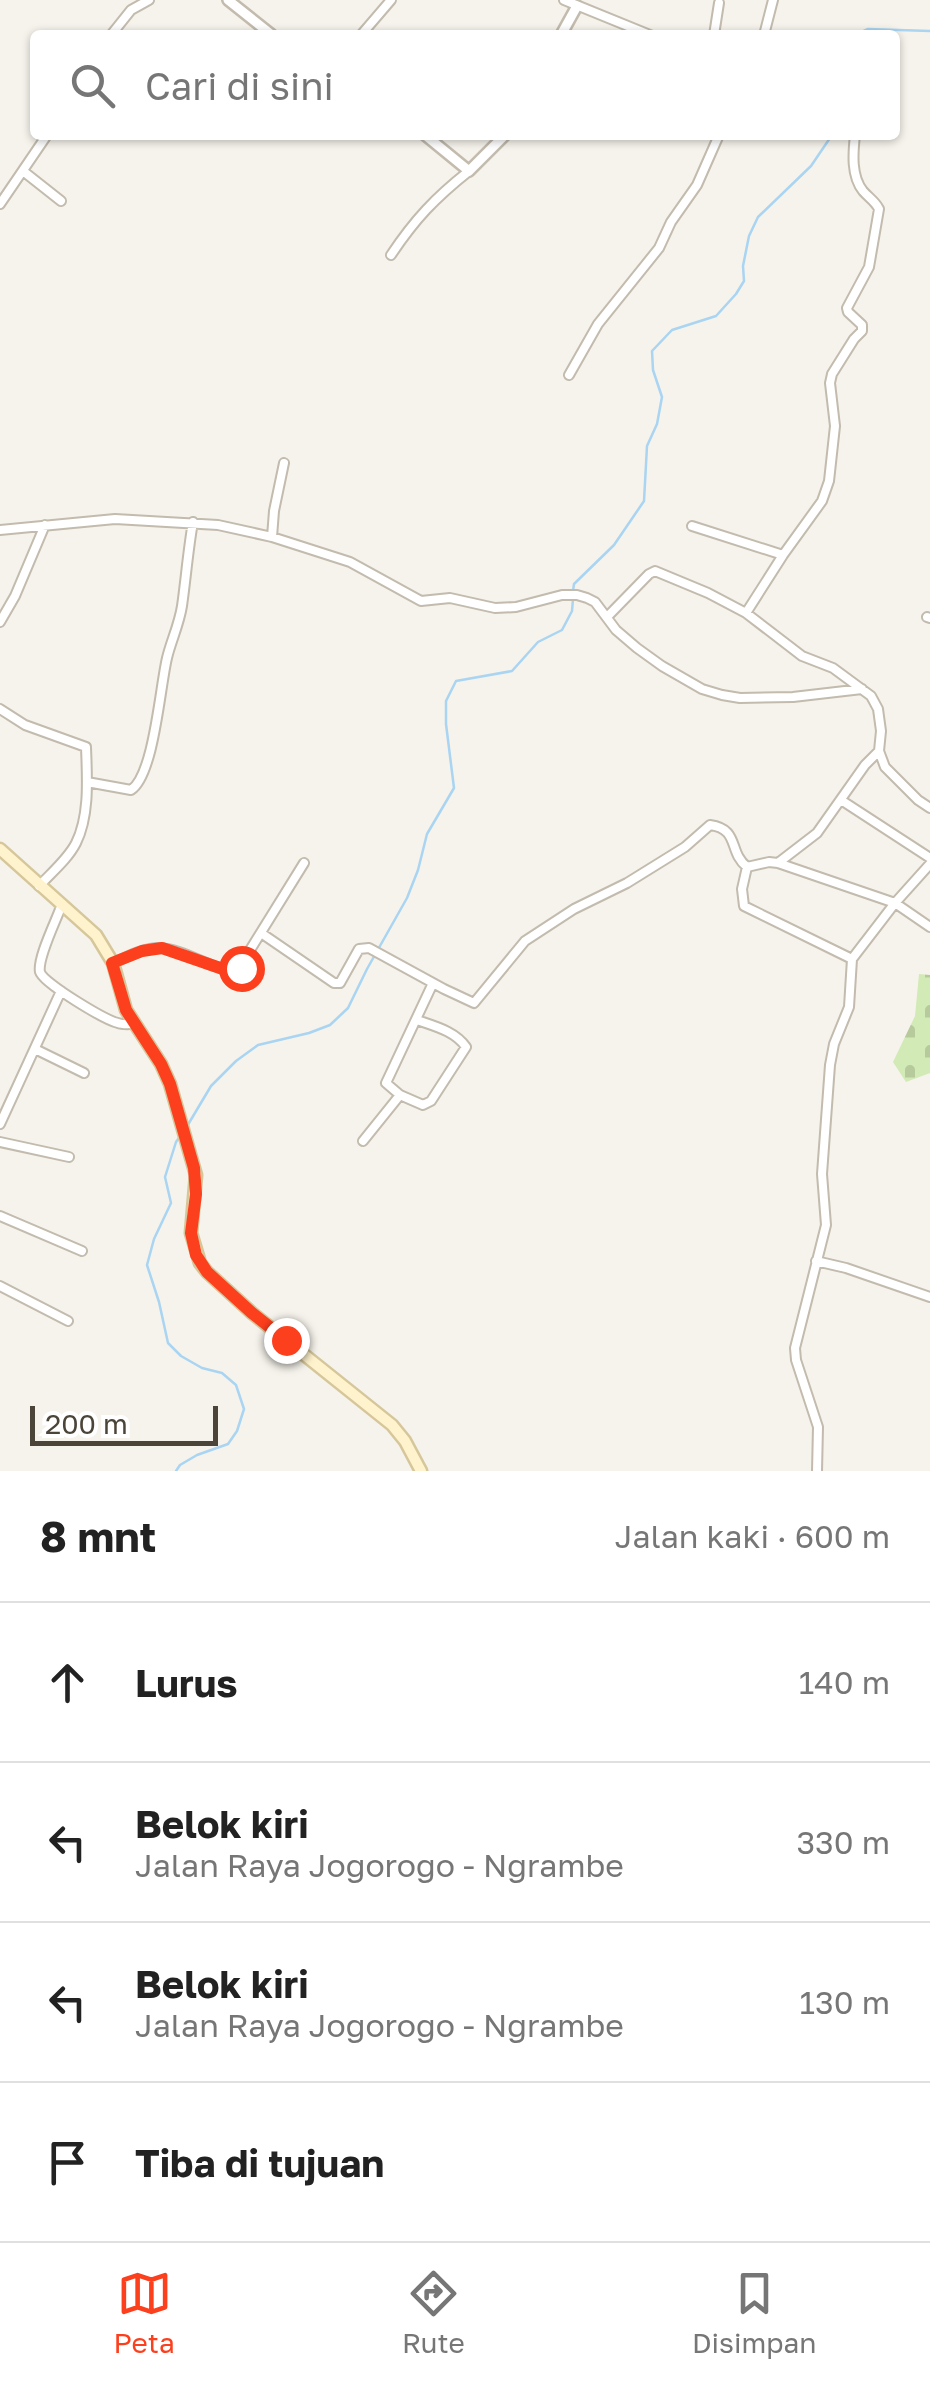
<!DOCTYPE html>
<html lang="id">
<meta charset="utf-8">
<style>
body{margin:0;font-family:"Golos Text",sans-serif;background:#f6f6f6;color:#222}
.scale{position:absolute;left:30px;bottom:25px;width:188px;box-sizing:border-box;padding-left:10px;border:5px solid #4b4439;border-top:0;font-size:28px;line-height:35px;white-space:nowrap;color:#4b4439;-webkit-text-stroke:8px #fff;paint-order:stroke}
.stop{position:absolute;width:30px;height:30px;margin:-22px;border:8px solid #fc3f1d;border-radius:50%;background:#fff}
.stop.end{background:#fc3f1d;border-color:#fff;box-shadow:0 2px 10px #0008}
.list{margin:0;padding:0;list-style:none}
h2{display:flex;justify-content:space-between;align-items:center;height:130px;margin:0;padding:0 40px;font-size:42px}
h2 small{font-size:32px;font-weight:400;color:#767676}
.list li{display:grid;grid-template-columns:65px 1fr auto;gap:30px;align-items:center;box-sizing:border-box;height:160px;padding:0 40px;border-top:2px solid #e0e0e0}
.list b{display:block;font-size:38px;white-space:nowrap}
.list p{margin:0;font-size:32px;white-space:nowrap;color:#767676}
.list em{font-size:32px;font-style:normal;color:#767676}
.icon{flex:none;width:55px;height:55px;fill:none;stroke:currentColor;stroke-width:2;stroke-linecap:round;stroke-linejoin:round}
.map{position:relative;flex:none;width:930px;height:1471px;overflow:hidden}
.search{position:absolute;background:#fff;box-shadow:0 2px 8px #0004;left:30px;right:30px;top:30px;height:110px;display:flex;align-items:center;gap:25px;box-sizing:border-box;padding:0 35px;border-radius:10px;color:#767676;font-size:38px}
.sheet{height:770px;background:#fff}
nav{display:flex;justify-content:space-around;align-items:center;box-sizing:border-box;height:140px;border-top:2px solid #e0e0e0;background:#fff;font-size:28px;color:#767676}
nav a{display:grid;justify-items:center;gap:5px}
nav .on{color:#fc3f1d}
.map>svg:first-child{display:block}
.cemetery{fill:url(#cemetery-stones)}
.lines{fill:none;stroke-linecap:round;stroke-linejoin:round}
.stream{stroke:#a9d4f2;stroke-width:2.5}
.minor-casing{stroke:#c2bbae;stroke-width:12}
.tertiary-casing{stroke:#c2bbae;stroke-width:14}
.secondary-casing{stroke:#d6c79b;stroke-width:15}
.minor{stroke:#fff;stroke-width:8}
.tertiary{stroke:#fff;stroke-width:9}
.secondary{stroke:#fff3cd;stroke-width:10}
.route{stroke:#fc3f1d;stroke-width:12}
</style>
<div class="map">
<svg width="930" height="1471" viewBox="0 0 930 1471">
<defs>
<pattern id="cemetery-stones" width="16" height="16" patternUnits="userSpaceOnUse" patternTransform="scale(2.5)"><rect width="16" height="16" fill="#d2eab5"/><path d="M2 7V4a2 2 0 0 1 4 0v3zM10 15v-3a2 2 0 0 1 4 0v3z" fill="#b6ca9c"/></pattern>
</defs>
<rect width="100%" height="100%" fill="#f6f3ec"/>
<!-- cemetery -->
<path class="cemetery" d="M919,974L930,975V1073L906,1082L893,1062L915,1016Z"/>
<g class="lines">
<!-- stream -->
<path class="stream" d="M855,35L868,29L930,31
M573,591L574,584L614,545L644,501L647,446L657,424L662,397L653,370L652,351L672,330L716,316L736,294L744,281L743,266L749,236L758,217L811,166L832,135
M186,1128L211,1086L236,1061L258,1045L309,1033L330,1025L348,1008L367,969L407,898L418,870L427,834L454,788L446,724V701L456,681L512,671L538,642L562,630L572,611L573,599
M176,1471L180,1465L197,1455L228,1444L237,1431L244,1409L236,1385L222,1373L202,1368L181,1356L168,1343L159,1302L147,1265L154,1239L171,1203L165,1177L176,1142L181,1135"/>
<!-- minor casing -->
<g class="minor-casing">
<path id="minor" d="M564,0L650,35
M111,35L131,10L149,0
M361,35L391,0
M714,35L719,3
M764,35L773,0
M23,171L61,201
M0,204L47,135
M391,255C415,219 435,198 469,171
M569,375L598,324L659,248L671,222L697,185L719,135
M692,526L783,555
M0,530L115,519L218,525L272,537L350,562L421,601L450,598L495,608L516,607L562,595H577L587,598L595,602L616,630L637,648L662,666L702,689L722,695L740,698L793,697L862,689
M272,537L274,511L284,463
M746,613L783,555L822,501L829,481L835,426L830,383L832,374L854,339L862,331V325L848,312L847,308L869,267L879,209C875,201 869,198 863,191C851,176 853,153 855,135
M607,617L649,574L655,571L708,593L746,613L802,656L833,668L871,696L878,709L881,731L879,751L885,767L918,800L930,808
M927,617L930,618
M0,622L15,596L45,525
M0,709L25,725L86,747C87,777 90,815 76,843C68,859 51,873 39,886
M87,782L131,790C154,775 160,687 167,658C171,641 179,625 182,606C186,578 188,550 193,522
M841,800L930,858
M778,863L817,833L865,765L879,751
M747,867L742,889L744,906L852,959
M62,904C57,919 37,958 40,972C43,983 105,1020 118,1023C123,1025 129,1024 134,1024
M261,933L334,983H340L359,949L369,948L444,989L474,1003L525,941L574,909L627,883L685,847L710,825C740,829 728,852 747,867L769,862L778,863L895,903L930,927
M113,963C127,957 143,948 159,948C186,949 210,970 237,971L304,863
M417,1020C434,1026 455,1031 466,1047L431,1101L423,1105L400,1095L386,1083L433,983
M35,1049L84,1073
M0,1124L61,991
M363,1141L400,1095
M0,1142L69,1157
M0,1216L82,1251
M816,1261L846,1268L930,1297
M0,1286L68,1321
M817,1471L818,1427L796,1360L795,1348L826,1225L822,1174L830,1065L834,1044L849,1007L852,959L895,903L930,864"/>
</g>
<!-- tertiary casing -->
<g class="tertiary-casing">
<path id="tertiary" d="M228,0L272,35
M561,35L577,6
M425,135L469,171L505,135"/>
</g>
<!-- secondary casing -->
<g class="secondary-casing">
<path id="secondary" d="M0,849L96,935L113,963L126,1010L161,1064L170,1084L196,1175L191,1233L200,1263L207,1272L252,1313L392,1425L405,1441L421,1471"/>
</g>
<!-- minor -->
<use href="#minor" class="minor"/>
<!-- tertiary -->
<use href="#tertiary" class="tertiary"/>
<!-- secondary -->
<use href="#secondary" class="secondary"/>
</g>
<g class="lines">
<!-- route -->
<path class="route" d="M241,968L233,971L223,969L162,948L142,951L112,963L126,1010L161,1064L170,1084L194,1168L196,1194L191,1233L196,1255L207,1272L252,1313L286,1340"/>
</g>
</svg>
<div class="scale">200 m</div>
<div class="stop" style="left:241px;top:968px"></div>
<div class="stop end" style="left:286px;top:1340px"></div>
<div class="search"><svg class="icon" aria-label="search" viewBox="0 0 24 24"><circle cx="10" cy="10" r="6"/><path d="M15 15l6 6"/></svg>Cari di sini</div>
</div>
<section class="sheet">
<h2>8 mnt<small>Jalan kaki · 600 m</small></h2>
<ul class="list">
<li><svg class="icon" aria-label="ahead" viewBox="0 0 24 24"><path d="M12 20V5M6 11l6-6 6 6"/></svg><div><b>Lurus</b></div><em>140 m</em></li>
<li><svg class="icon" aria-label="left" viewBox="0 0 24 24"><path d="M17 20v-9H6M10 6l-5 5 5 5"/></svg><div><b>Belok kiri</b><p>Jalan Raya Jogorogo - Ngrambe</p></div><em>330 m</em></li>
<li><svg class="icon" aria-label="left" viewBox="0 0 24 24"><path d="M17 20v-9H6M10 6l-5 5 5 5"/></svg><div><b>Belok kiri</b><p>Jalan Raya Jogorogo - Ngrambe</p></div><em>130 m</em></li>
<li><svg class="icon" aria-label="arrive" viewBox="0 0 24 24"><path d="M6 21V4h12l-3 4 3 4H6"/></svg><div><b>Tiba di tujuan</b></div></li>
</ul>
</section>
<nav>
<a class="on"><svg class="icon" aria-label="map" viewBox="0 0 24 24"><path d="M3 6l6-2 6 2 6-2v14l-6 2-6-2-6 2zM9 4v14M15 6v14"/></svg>Peta</a>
<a><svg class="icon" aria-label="directions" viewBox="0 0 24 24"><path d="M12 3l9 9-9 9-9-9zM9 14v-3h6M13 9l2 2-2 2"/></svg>Rute</a>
<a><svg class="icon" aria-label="saved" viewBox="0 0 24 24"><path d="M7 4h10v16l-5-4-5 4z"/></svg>Disimpan</a>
</nav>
